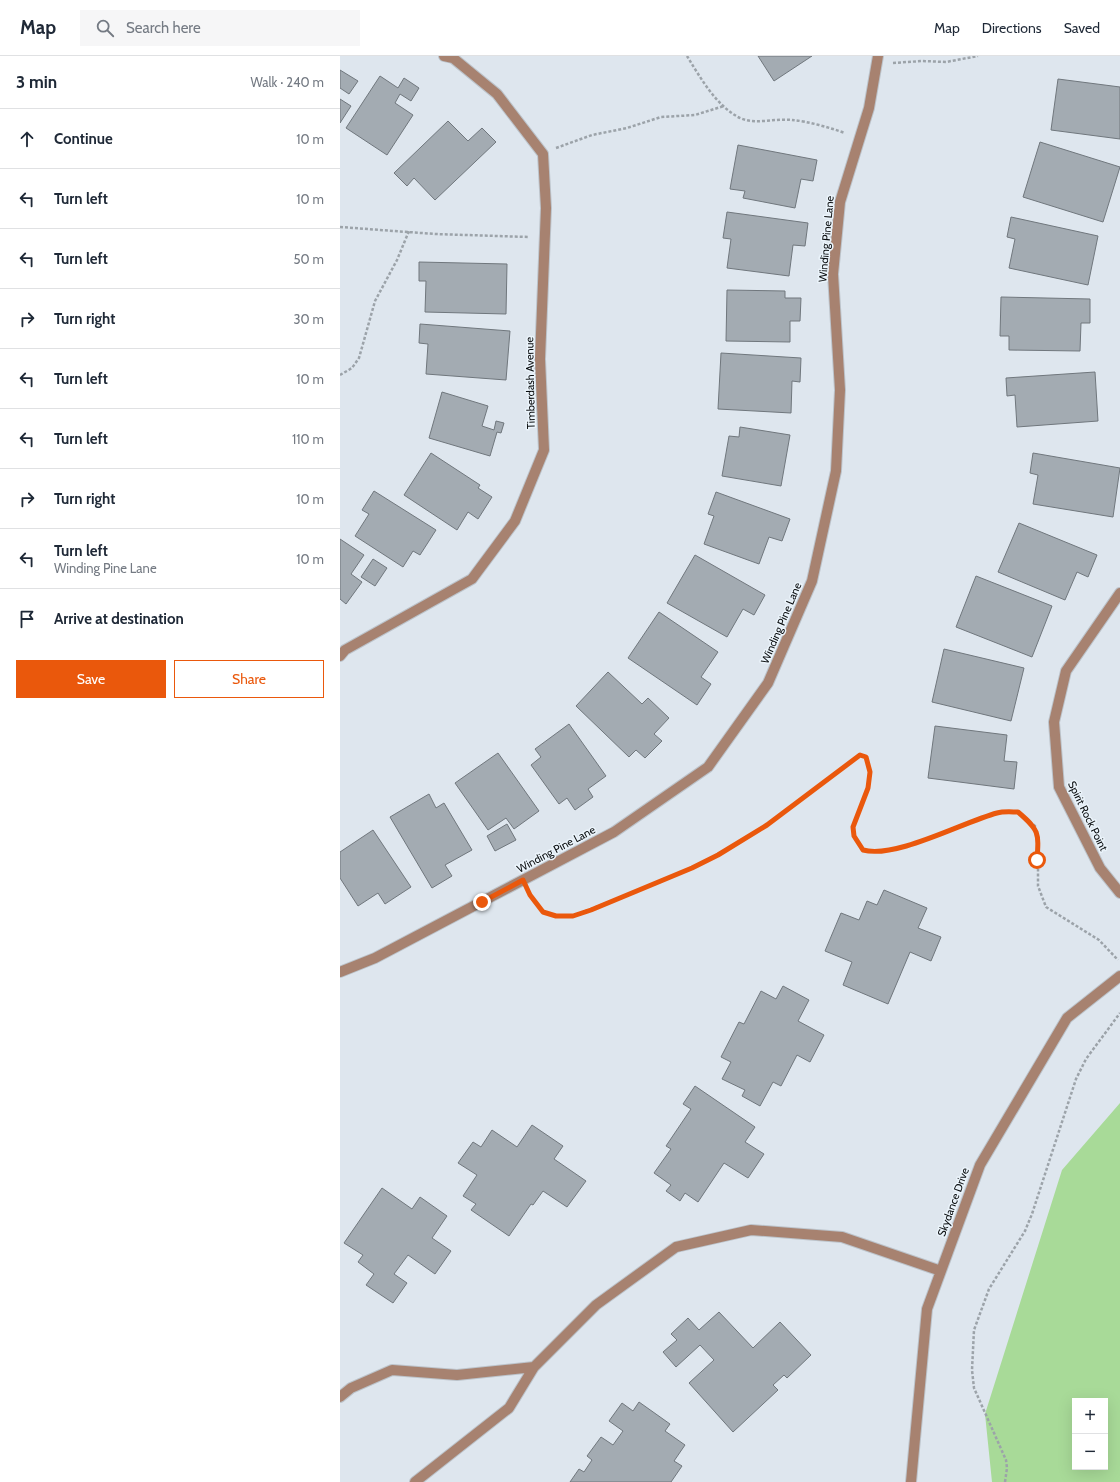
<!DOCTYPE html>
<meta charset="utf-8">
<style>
body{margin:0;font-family:Cabin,sans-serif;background:#f6f6f7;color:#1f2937}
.controls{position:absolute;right:12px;bottom:12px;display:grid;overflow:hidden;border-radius:0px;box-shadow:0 4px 16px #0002}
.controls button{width:36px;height:36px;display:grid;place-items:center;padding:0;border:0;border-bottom:1px solid #e0e1e3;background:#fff;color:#1f2937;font:20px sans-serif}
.stop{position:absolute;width:12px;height:12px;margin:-9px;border:3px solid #ea580c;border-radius:50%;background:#fff}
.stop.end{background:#ea580c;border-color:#fff;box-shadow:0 1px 4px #0008}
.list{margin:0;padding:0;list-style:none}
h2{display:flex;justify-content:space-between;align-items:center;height:52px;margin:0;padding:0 16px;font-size:17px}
h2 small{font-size:13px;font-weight:400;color:#747a83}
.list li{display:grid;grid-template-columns:26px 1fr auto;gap:12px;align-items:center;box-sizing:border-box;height:60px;padding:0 16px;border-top:1px solid #e0e1e3}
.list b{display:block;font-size:15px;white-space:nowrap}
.list p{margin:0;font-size:13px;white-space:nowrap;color:#747a83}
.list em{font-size:13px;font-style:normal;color:#747a83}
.actions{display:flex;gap:8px;padding:12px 16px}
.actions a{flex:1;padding:9px 0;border:1px solid #ea580c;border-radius:0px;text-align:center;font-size:14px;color:#ea580c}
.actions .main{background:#ea580c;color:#fff}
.icon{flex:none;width:22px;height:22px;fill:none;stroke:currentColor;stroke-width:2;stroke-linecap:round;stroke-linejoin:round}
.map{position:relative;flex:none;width:780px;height:1426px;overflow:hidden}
header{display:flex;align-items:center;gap:24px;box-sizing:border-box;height:56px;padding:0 20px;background:#fff;border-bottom:1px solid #e0e1e3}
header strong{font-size:19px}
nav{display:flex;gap:22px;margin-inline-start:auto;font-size:14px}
.search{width:280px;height:36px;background:#f6f6f7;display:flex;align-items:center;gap:10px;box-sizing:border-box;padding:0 14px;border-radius:0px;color:#747a83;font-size:15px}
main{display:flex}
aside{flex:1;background:#fff}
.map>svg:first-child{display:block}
.green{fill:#a8da98;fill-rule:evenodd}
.building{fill:#a3abb2;stroke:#70777d}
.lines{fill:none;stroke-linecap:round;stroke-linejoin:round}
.street-casing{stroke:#bcc3ca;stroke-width:12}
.path{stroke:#9ca3a9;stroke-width:2.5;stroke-dasharray:3 2;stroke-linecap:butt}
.street{stroke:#a78270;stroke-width:10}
.route{stroke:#ea580c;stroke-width:5}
.labels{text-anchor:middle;stroke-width:3;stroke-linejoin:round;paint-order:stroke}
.street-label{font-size:11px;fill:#090c0e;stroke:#ebf4fb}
</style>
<header>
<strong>Map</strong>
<div class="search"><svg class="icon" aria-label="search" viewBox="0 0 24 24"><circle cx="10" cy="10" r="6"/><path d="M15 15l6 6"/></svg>Search here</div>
<nav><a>Map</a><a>Directions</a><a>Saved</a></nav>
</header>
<main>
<aside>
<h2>3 min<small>Walk · 240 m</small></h2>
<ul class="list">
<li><svg class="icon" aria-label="ahead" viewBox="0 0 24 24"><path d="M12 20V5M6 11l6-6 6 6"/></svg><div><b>Continue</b></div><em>10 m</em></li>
<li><svg class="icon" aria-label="left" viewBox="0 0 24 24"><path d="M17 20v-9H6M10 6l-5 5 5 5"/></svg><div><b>Turn left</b></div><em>10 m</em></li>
<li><svg class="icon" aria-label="left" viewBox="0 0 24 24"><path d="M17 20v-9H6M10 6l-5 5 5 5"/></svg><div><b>Turn left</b></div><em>50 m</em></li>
<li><svg class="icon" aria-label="right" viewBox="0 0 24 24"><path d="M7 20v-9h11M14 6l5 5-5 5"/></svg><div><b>Turn right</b></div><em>30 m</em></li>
<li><svg class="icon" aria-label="left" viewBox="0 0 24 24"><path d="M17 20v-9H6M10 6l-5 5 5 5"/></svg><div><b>Turn left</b></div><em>10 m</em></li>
<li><svg class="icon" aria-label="left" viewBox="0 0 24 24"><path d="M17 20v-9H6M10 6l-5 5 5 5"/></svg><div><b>Turn left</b></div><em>110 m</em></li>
<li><svg class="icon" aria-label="right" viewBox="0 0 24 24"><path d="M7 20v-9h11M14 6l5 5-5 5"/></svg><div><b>Turn right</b></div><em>10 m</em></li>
<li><svg class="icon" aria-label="left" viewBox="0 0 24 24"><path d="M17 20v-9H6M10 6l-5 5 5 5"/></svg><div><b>Turn left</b><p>Winding Pine Lane</p></div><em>10 m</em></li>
<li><svg class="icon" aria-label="arrive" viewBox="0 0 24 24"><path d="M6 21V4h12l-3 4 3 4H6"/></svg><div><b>Arrive at destination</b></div></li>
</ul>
<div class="actions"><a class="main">Save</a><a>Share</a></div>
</aside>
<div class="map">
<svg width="780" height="1426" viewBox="0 0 780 1426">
<rect width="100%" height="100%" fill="#dee6ee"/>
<!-- green -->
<path class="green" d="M780,1047V1426H652L645,1358L722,1114ZM735,1345H765V1411H735Z"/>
<!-- building -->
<path class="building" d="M418,0H472L434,25Z
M0,14L18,25L9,38L0,32Z
M40,20L58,32L64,22L79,32L71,45L60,38L55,47L73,59L47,99L6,72Z
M718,23L780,31V83L711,74Z
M0,43L11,50L0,67Z
M108,65L128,85L142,72L156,86L95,144L74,122L67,130L54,117Z
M700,86L780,111L763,166L683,141Z
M398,89L477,104L473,125L461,123L455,152L403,142L405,135L390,133Z
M387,156L468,167L465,190L453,189L449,220L387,212L391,183L383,182Z
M671,161L758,180L748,229L669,212L675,183L667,181Z
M79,206L167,208L166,258L85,256L86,225H79Z
M387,234L445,235V242H461L460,265H450V286L386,285Z
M661,241L750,243V267H741L740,295L669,294V280H660Z
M80,268L170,275L166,324L86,318L88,288L79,287Z
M381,297L461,302L460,326L452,325L451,357L378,353Z
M755,316L758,365L677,371L675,339L667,340L666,322Z
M102,336L148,350L142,370L154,374L156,365L164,367L161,377L157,376L150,400L89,382Z
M400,371L450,379L441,430L382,420L389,380L399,381Z
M91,397L140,429L138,432L152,441L138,463L128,456L117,474L64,439Z
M693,397L780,412L773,461L693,448L698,419L690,417Z
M34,435L96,474L80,499L73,495L63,511L15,480L29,458L22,454Z
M376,436L450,463L442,485L429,481L419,508L364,488L374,460L368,458Z
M679,467L757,499L748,521L737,516L725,544L658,516Z
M0,483L24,499L11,518L22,526L6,548L0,543Z
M355,499L425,539L414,559L403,553L387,581L327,547Z
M33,503L47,512L35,530L21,521Z
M636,520L712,550L692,601L616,571Z
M319,556L378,596L361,621L371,628L357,649L288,602Z
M604,593L684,612L671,665L592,646Z
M268,616L302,648L308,642L329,662L314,678L322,685L305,702L296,694L289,701L236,650Z
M229,668L266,720L248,733L253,741L235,754L227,742L219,748L191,709L201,701L195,693Z
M595,670L667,679L664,705L677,706L674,733L588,722Z
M158,697L199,755L174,773L166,762L148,774L115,727Z
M89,738L96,752L104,747L132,794L105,809L112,820L92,832L50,761Z
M167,768L176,784L155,795L147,780Z
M33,774L71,831L45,848L38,837L18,850L0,822V796Z
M544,834L587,852L578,872L601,881L591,905L570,896L548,948L503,929L512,906L485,895L501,857L519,864L527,845L537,849Z
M443,930L469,944L458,965L484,979L470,1006L457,999L441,1030L433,1026L420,1050L402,1040L405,1034L382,1023L391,1006L381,1001L399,966L404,968L421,935L436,943Z
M355,1030L415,1071L405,1086L424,1098L408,1122L384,1107L358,1146L345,1137L340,1145L326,1135L331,1129L314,1117L331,1093L326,1090L351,1053L343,1048Z
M192,1069L223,1090L214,1103L246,1125L227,1151L203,1135L193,1149L191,1148L169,1180L131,1154L136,1148L123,1140L137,1119L118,1107L133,1086L141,1091L152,1074L177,1091Z
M42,1132L72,1153L80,1141L107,1160L92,1182L111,1195L95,1218L68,1199L54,1218L67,1227L53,1247L26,1229L34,1218L18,1206L23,1199L4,1187Z
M379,1256L413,1292L440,1266L471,1299L447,1322L444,1319L433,1329L438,1334L393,1376L349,1327L374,1304L360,1289L336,1311L323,1296L337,1284L331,1278L348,1262L359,1274Z
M299,1346L330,1368L325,1375L345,1389L334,1405L342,1410L331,1426H230L239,1413L244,1416L252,1404L247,1400L261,1381L273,1389L283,1375L269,1365L282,1347L293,1355Z"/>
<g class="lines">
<!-- street casing -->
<g class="street-casing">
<path id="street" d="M780,537L726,615L714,666L719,731L760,812L780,837
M0,600L5,594L132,523L175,465L204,394L200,303L206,152L203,98L157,38L113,2L104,0
M0,916L35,902L274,776L368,711L428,627L472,525L496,415L500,334L493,218L500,146L529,52L538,0
M0,1341L11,1332L52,1314L117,1319L194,1311
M75,1426L169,1352L194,1311L256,1249L336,1191L411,1174L502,1181L601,1215
M571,1426L587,1253L640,1109L727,962L780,920"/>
</g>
<!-- path -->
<path class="path" d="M347,0C360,21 376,50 400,62C416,69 435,62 452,64C467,65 491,72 505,77
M553,7L582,5L606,6L638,0
M216,92L252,79L287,72L321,61L355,59L384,50
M0,171L95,178L189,181
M0,319L12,312L19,302L35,245L57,204L69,175
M190,839L203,856L216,860H233L320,826L352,812L402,785L427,769L520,699L526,701L530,716L528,732L513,771L514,780L523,794C556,803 622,766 657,757C664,755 672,756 678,756L695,770L698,787V830L706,851L759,884L778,904
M665,1426L667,1412L666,1404L634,1332L632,1314L634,1274L649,1233L685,1175L692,1158L736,1023L746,1003L780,957"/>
<!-- street -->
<use href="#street" class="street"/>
</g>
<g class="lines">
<!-- route -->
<path class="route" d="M142,846L183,824L190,839L203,856L216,860H233L251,854L352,812L378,799L427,769L520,699L526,701L530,716L528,732L513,771L514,780L523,794C556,803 623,766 657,757C664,755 672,756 678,756C699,774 699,776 697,804"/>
</g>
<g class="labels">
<!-- street labels -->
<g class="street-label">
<text transform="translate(486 183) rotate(-85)" y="4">Winding Pine Lane</text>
<text transform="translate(190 327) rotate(-91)" y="4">Timberdash Avenue</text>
<text transform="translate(441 567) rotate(-67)" y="4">Winding Pine Lane</text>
<text transform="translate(748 760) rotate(64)" y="4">Spirit Rock Point</text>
<text transform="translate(216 793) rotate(-28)" y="4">Winding Pine Lane</text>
<text transform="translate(613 1146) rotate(-70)" y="4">Skydance Drive</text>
</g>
</g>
</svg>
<div class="controls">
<button>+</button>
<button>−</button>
</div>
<div class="stop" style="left:697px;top:804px"></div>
<div class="stop end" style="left:142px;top:846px"></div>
</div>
</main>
